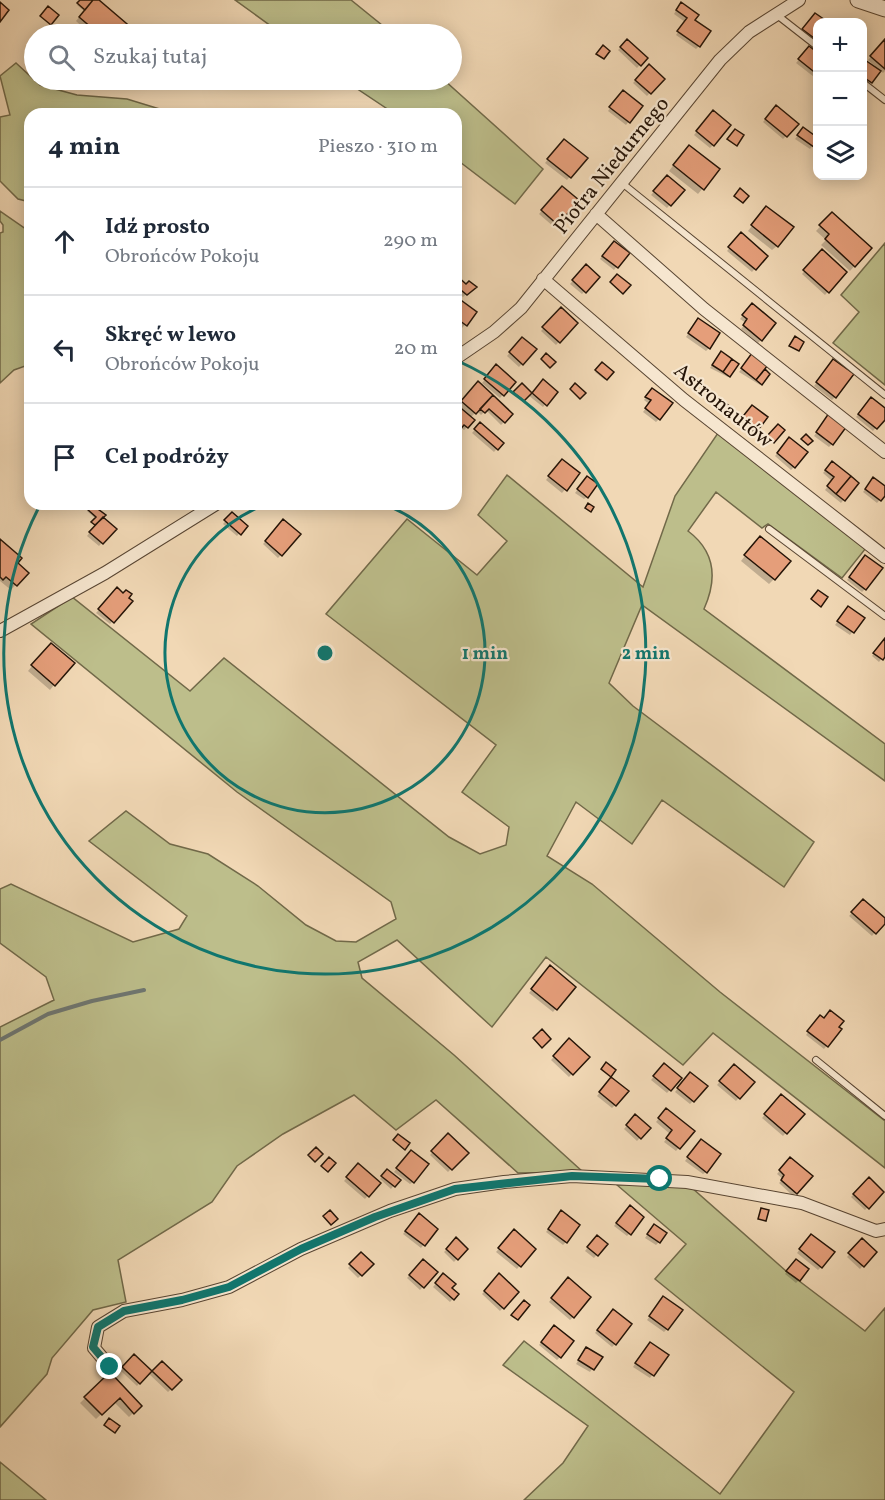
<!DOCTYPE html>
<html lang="pl">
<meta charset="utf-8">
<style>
body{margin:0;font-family:Vollkorn,serif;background:#f6f6f7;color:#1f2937}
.controls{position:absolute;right:18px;top:18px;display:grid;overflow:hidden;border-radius:12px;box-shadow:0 3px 15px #0003}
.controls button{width:54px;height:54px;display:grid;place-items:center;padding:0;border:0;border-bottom:2px solid #e0e1e3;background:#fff;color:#1f2937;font:30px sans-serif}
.stop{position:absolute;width:18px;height:18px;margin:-14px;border:4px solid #0f766e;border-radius:50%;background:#fff}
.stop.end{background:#0f766e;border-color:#fff;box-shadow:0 2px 6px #0008}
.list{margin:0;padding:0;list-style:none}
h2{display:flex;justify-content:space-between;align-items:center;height:78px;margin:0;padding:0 24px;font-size:26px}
h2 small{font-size:20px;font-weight:400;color:#747a83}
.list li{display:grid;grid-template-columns:39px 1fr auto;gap:18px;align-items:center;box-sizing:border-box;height:108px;padding:0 24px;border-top:2px solid #e0e1e3}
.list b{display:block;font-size:22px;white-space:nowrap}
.list p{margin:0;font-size:20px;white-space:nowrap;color:#747a83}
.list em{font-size:20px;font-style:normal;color:#747a83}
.icon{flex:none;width:33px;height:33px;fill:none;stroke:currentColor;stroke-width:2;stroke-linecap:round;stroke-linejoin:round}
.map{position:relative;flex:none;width:885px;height:1500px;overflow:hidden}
.search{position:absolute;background:#fff;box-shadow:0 3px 15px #0003;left:24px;top:24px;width:438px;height:66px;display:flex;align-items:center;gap:15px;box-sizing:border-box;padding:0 21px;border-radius:33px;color:#747a83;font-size:22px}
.panel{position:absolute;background:#fff;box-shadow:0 3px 15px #0003;left:24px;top:108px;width:438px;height:402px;border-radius:18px}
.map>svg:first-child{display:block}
.green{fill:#bdbe8b;stroke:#716949;stroke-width:1.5}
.shadow{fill:#0003}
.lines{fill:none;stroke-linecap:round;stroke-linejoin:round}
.stream{stroke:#6e7671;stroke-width:4}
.building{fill:#e59e7a;stroke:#251407;stroke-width:1.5}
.service-casing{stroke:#584532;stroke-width:8}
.minor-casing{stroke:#584532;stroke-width:14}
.tertiary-casing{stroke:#584532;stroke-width:17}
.service{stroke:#f6e6cf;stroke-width:6}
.minor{stroke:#f6e6cf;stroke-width:12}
.tertiary{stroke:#f6e6cf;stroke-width:15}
.route{stroke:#0f766e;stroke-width:8}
.ring{fill:none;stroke:#0f766e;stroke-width:3}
.labels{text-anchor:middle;stroke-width:4.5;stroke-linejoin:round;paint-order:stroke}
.street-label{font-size:21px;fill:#251407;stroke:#f6e6cf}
.centre{fill:#0f766e;stroke:#f6e6cf;stroke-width:3}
.ring-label{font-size:18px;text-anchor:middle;font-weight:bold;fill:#0f766e;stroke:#f6e6cf;stroke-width:4.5;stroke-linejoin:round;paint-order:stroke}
</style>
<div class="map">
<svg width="885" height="1500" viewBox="0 0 885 1500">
<rect width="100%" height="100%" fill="#f1d8b5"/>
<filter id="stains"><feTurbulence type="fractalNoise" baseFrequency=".00333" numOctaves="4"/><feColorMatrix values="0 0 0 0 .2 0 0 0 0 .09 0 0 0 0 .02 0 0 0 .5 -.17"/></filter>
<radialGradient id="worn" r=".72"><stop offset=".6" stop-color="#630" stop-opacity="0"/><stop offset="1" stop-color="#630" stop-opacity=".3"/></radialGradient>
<!-- green -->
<path class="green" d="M235,0H351L393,34H282Z
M16,63L40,85L77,95L127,99L176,114H30V202L18,199L0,181V117L10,115L0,76Z
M344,80H444L543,169L515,204L456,159V114H395Z
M0,211L30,232V369L25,366L14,370L0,383V233L3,232V225L0,221Z
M885,243V385L833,343L859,312L841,295Z
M718,433L866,548L842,578L768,524L762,528L716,492L688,531C716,552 717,580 704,609L885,744V781L642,605L609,683L633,706L814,842L784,887L662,800L632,844L576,802L547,856L592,884L720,992L885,1121V1168L713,1033L683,1065L546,957L492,1027L397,940L358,962L362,978L454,1055L583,1172L518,1173L436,1100L396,1130L354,1095L283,1134L237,1166L212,1202L118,1260L126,1302L93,1310L52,1358L47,1374L0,1427V1027L54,1000L46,977L0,943V889L11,884L133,942L179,929L187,916L89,841L126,811L170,844L208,854L258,886L306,925L336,941L356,942L396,919L391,902L237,792L31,624L72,597L190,691L224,658L449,837L480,854L506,845L509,827L462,792L496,745L326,614L407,519L477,575L507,541L478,515L507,475L643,587L675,496Z
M655,1183L692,1188L786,1271L865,1331L885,1308V1500H524L563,1463L588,1426L503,1365L524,1341L720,1494L794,1392L655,1279L686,1244L617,1185Z
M0,1462L46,1500H0Z"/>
<!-- shadow -->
<path class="shadow" d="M82,0H97L137,34H90L76,21L84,11L77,5Z
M678,7L693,21L699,46L696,49L676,35L685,22L674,14Z
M815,15L825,22H818V43L800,33Z
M627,41L646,58L637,68L618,50Z
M885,41V71L883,73L880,70L868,85L862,81V60L874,68L875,66L868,60Z
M806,51L818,55V80L796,63Z
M649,66L663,79L647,96L633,83Z
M620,95L641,106L626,125L608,111Z
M773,110L786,136L783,139L763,122Z
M710,115L713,145L710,148L694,135Z
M803,129L817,140L810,149L795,139Z
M561,143L586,158L567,180L545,163Z
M684,151L718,170L698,194L669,171Z
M667,177L683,190L667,208L651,195Z
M562,188L577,201L554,227L539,214Z
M762,213L777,246L772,250L748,231Z
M832,214L870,248L850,271L821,245L826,240L816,231Z
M741,234L766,256L752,272L727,251Z
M611,245L627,253L614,270L600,259Z
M822,251L845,272L825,295L802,274Z
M586,266L598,277L582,294L570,284Z
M456,278L466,286L474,287L463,297L456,291Z
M458,300L475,313L462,328L456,323V302Z
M749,308L761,340L758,343L741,329L746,323L740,319Z
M561,309L576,323L556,345L541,331Z
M695,323L709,348L706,351L686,337Z
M522,339L535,350L519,367L507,356Z
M719,356L737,365L728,377L710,368Z
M750,358L768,374L760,385L739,372Z
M602,364L612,372L605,380L595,372Z
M831,364L835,397L832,400L814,386Z
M497,366L514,382L500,398L482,383Z
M543,381L556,392L543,407L528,395L522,401L514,394L522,385L532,395Z
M478,383L511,415L501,425L486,410L481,415L477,411L470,418L473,421L464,430L460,427L456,432V406Z
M649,393L659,419L656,422L643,412L649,404L644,400Z
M869,402L885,410V417L873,431L856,417Z
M750,410L755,432L752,435L738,424Z
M827,418L832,444L829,447L814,436Z
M480,424L502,443L494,452L472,433Z
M787,442L794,467L791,470L775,456Z
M559,464L578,474L562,493L546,480Z
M829,466L857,484L841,503L825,490L832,481L823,473Z
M584,481L587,497L584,499L575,493Z
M871,482L885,488V494L877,503L863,492Z
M92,505L115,529L99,546L87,536L96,524L93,522L96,519L87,511Z
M232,514L246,526L237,536L223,524Z
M284,521L299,535L278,558L263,544Z
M0,541L16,564L26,573L11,590L0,581Z
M755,543L774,579L769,584L741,561Z
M862,560L865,589L862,592L847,580Z
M117,589L131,601L110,624L96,613Z
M845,611L863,618L850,635L835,625Z
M885,639V654L879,662L872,656Z
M46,649L54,685L50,690L28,671Z
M863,901L885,920L872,936L849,916Z
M547,970L574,987L553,1012L529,993Z
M817,1020L840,1030L824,1049L806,1035Z
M570,1040L588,1057L569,1077L551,1060Z
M664,1065L680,1079L667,1093L651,1080Z
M734,1066L753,1082L736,1101L717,1085Z
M687,1077L693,1101L690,1104L675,1092Z
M609,1081L615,1105L612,1108L597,1096Z
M781,1096L803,1114L783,1136L762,1118Z
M663,1113L693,1131L676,1151L664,1142L670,1134L656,1122Z
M635,1116L649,1128L637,1141L624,1129Z
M448,1136L466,1153L448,1172L430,1155Z
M698,1144L706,1172L703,1174L685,1161Z
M408,1155L413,1182L410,1184L394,1172Z
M790,1159L810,1176L793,1196L779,1183L783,1179L777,1174Z
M358,1165L379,1183L365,1199L344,1181Z
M387,1171L398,1180L391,1189L380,1179Z
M869,1179L882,1192L865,1210L851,1197Z
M627,1210L629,1234L627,1236L614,1226Z
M559,1215L566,1242L563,1245L546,1232Z
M416,1218L436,1229L421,1248L403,1234Z
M651,1229L659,1242L656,1245L645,1238Z
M514,1231L534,1249L517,1269L496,1252Z
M808,1238L821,1267L818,1270L797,1253Z
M456,1240L466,1249L454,1262L444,1252Z
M594,1240L606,1244L594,1258L585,1251Z
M862,1240L875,1252L860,1269L847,1257Z
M361,1254L372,1265L358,1278L348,1268Z
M423,1261L436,1272L420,1290L407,1278Z
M793,1264L799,1280L796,1283L785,1274Z
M443,1275L457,1294L450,1302L433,1287Z
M499,1276L517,1292L500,1311L482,1294Z
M565,1282L573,1317L570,1320L549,1302Z
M661,1301L667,1329L664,1332L647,1320Z
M610,1314L615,1344L612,1347L595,1333Z
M551,1330L560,1357L557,1360L539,1345Z
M647,1346L667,1355L650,1378L633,1367Z
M584,1351L600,1357L590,1372L576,1364Z
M134,1356L152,1373L162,1363L180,1380L168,1392L148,1373L137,1386L121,1371Z
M110,1374L140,1406L129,1417L114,1402L96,1419L80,1403Z"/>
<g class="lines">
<!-- stream -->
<path class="stream" d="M0,1040L48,1014L92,1001L144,990"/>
</g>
<!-- building -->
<path class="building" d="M80,0H93L85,10L77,3Z
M93,0H99L133,29L129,34H99L79,17Z
M0,2L9,10L0,22Z
M681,2L699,15L695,20L711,31L700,47L677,31L687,18L676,10Z
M48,6L59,15L51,25L40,16Z
M815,13L828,22H818V41L802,29Z
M627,39L648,58L641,66L620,47Z
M885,39V69L870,56Z
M603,45L610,51L604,59L596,54Z
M809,46L818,53V75L798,59Z
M862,58L881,71L872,83L862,76Z
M649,64L665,79L651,94L635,80Z
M623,90L643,106L630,123L609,107Z
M776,105L799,124L787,137L765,119Z
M713,110L731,125L714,146L696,131Z
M803,127L818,138L814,147L797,135Z
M735,129L744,135L737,146L727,139Z
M564,139L588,158L571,178L547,159Z
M689,145L720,169L704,190L673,165Z
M667,175L685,190L671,206L653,191Z
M562,186L579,200L558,225L541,210Z
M740,188L749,196L743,203L734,196Z
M766,206L794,227L778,247L751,225Z
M832,212L872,248L855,267L825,239L829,234L819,225Z
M741,232L768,256L756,270L728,247Z
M614,241L630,253L618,268L602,256Z
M822,249L847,272L829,293L803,270Z
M586,264L600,277L586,293L572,280Z
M617,274L631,285L623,294L610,282Z
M456,275L466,284L469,281L477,287L467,295L456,286Z
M458,298L477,312L467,326L456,318Z
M752,303L776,323L762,341L743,325L747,319L742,315Z
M561,307L578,323L560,343L542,327Z
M698,318L720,333L710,349L688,333Z
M795,336L804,342L799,351L789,346Z
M522,337L537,349L523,365L509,352Z
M721,351L732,359L723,372L712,365Z
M546,353L556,362L550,368L541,359Z
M752,353L768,365L756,380L741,368Z
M732,359L739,364L730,377L723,372Z
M833,359L854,374L836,398L816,382Z
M602,362L614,372L607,380L595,370Z
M496,364L516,382L504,396L484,379Z
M765,369L770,374L762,385L756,380Z
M543,379L558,392L547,406L532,393Z
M478,381L493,395L476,414L461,401Z
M522,383L532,393L524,401L513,392Z
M575,383L586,393L580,399L570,389Z
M652,388L673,403L660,420L645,408L651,400L645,397Z
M493,395L513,414L505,423L489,409L485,413L480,409Z
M871,397L885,408V420L877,429L858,414Z
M721,400L731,407L725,415L715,408Z
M456,404L475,420L468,428L464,425L459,431L456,428Z
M752,405L768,417L756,433L740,420Z
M829,413L847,426L833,445L816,432Z
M480,422L504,443L498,450L474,429Z
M778,424L785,430L774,443L767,436Z
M806,434L813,441L808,445L801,439Z
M789,437L808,452L795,468L777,453Z
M562,459L580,473L567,491L548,476Z
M832,461L851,476L836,494L827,486L834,477L825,470Z
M587,476L598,484L588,498L577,489Z
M851,476L859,483L845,501L836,494Z
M873,477L885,486V496L881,501L865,489Z
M588,503L594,507L591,512L585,508Z
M91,504L106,515L95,525L91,522L96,517L87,509Z
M232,512L248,526L241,535L224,520Z
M103,517L117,529L103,544L89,532Z
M283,519L301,534L282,556L265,541Z
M760,536L791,561L775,580L744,555Z
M0,539L22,558L18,563L29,573L17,586L6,577L3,580L0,577Z
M865,555L883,568L866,590L849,577Z
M117,587L123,593L126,590L132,594L129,598L133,601L114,623L98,609Z
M818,590L828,597L821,607L811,599Z
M848,606L865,618L854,633L837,621Z
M885,638V657L883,660L873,653Z
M51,643L75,663L55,686L31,665Z
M863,899L885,918V924L876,934L851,912Z
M550,965L576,987L557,1010L531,989Z
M830,1010L844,1021L839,1027L842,1029L828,1047L807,1031L820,1015L824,1018Z
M542,1029L551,1039L542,1048L533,1038Z
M569,1038L590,1057L573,1075L553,1056Z
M606,1062L616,1070L611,1077L601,1069Z
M664,1063L682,1078L671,1091L653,1076Z
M734,1064L755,1082L740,1099L719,1081Z
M690,1072L708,1086L694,1102L677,1088Z
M611,1077L629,1091L616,1106L599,1092Z
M781,1094L805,1114L787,1134L764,1114Z
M666,1108L695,1131L680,1149L666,1138L672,1130L658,1118Z
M635,1114L651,1128L641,1139L626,1125Z
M448,1133L469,1153L452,1170L431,1151Z
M398,1134L410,1143L405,1150L393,1140Z
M701,1139L721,1154L707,1173L687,1157Z
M316,1147L323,1154L315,1162L308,1155Z
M411,1150L429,1164L414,1183L396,1168Z
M329,1157L336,1163L328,1172L321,1166Z
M790,1157L813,1176L797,1194L781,1180L784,1175L779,1170Z
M358,1163L381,1183L369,1197L346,1177Z
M387,1169L401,1180L395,1187L381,1176Z
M869,1177L884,1192L869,1209L853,1194Z
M630,1205L644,1217L631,1235L616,1223Z
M761,1208L769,1210L766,1221L758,1219Z
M330,1210L338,1219L331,1225L323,1216Z
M561,1210L580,1225L567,1243L548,1229Z
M419,1213L438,1229L425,1246L405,1231Z
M654,1224L667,1233L660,1243L647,1234Z
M514,1229L536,1249L521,1267L498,1248Z
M811,1234L835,1252L822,1268L799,1249Z
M597,1235L608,1244L598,1256L587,1247Z
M456,1237L468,1249L458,1260L446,1249Z
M862,1238L877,1252L864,1267L848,1253Z
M361,1252L374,1264L362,1276L349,1264Z
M423,1259L438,1272L424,1288L409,1275Z
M796,1259L809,1269L800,1281L786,1271Z
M443,1273L456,1284L452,1288L459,1294L454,1300L435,1283Z
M499,1273L519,1292L504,1309L484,1291Z
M568,1277L591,1297L574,1318L551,1298Z
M663,1296L683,1310L668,1330L649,1316Z
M524,1300L530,1305L518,1320L511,1315Z
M613,1309L632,1324L616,1345L597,1330Z
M554,1325L574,1341L561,1358L541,1342Z
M650,1342L669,1355L654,1376L635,1363Z
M586,1347L603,1357L594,1370L578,1360Z
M134,1354L152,1371L140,1384L122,1367Z
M162,1361L182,1380L172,1390L152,1371Z
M110,1372L142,1406L134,1414L120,1398L102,1415L84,1397Z
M109,1418L120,1426L115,1433L104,1425Z"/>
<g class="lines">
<!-- service casing -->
<g class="service-casing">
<path id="service" d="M777,15L818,47
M862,82L885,100
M622,183L885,395
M769,529L885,616
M816,1060L885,1116"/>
</g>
<!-- minor casing -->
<g class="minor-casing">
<path id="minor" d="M596,214L704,309L885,452
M543,279L684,400L885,557
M456,358L494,332L521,308L720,60L749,32L799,0
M0,631L105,573L216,504
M110,1367L94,1348L98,1327L124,1311L182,1300L229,1287L301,1249L390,1211L455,1189L504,1182L572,1176L687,1182L802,1203L876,1231L885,1229"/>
</g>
<!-- tertiary casing -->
<g class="tertiary-casing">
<path id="tertiary" d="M858,0L885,9"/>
</g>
<!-- service -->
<use href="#service" class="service"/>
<!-- minor -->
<use href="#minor" class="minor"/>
<!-- tertiary -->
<use href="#tertiary" class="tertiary"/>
</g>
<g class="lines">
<!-- route -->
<path class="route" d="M110,1367L93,1347L98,1327L124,1311L182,1300L229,1287L301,1249L375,1217L455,1189L572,1176L660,1179"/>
</g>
<!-- distance rings -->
<g class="ring">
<path d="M384 504A160 160 0 1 1 266 504"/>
<path d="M458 361A321 321 0 1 1 40 505"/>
</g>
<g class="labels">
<!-- street labels -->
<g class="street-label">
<text transform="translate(611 165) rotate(-51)" y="7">Piotra Niedurnego</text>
<text transform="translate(724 405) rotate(39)" y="7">Astronautów</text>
</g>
</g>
<circle cx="325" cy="653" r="9" class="centre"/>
<g class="ring-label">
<text x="485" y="659">1 min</text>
<text x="646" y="659">2 min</text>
</g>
<rect width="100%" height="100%" filter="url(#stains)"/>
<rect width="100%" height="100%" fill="url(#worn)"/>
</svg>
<div class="controls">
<button>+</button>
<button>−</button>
<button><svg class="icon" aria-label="layers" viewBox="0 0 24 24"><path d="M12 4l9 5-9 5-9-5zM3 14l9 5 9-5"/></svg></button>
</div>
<div class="stop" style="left:660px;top:1179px"></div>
<div class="stop end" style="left:110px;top:1367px"></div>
<div class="search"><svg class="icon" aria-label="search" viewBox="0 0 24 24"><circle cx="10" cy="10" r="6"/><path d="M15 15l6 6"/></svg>Szukaj tutaj</div>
<section class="panel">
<h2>4 min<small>Pieszo · 310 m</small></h2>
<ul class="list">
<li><svg class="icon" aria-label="ahead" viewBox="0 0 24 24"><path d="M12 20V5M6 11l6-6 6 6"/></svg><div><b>Idź prosto</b><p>Obrońców Pokoju</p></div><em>290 m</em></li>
<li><svg class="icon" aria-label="left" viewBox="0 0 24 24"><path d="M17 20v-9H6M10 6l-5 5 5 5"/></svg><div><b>Skręć w lewo</b><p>Obrońców Pokoju</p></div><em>20 m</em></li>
<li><svg class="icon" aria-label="arrive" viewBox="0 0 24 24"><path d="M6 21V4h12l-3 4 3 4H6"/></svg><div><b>Cel podróży</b></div></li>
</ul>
</section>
</div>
